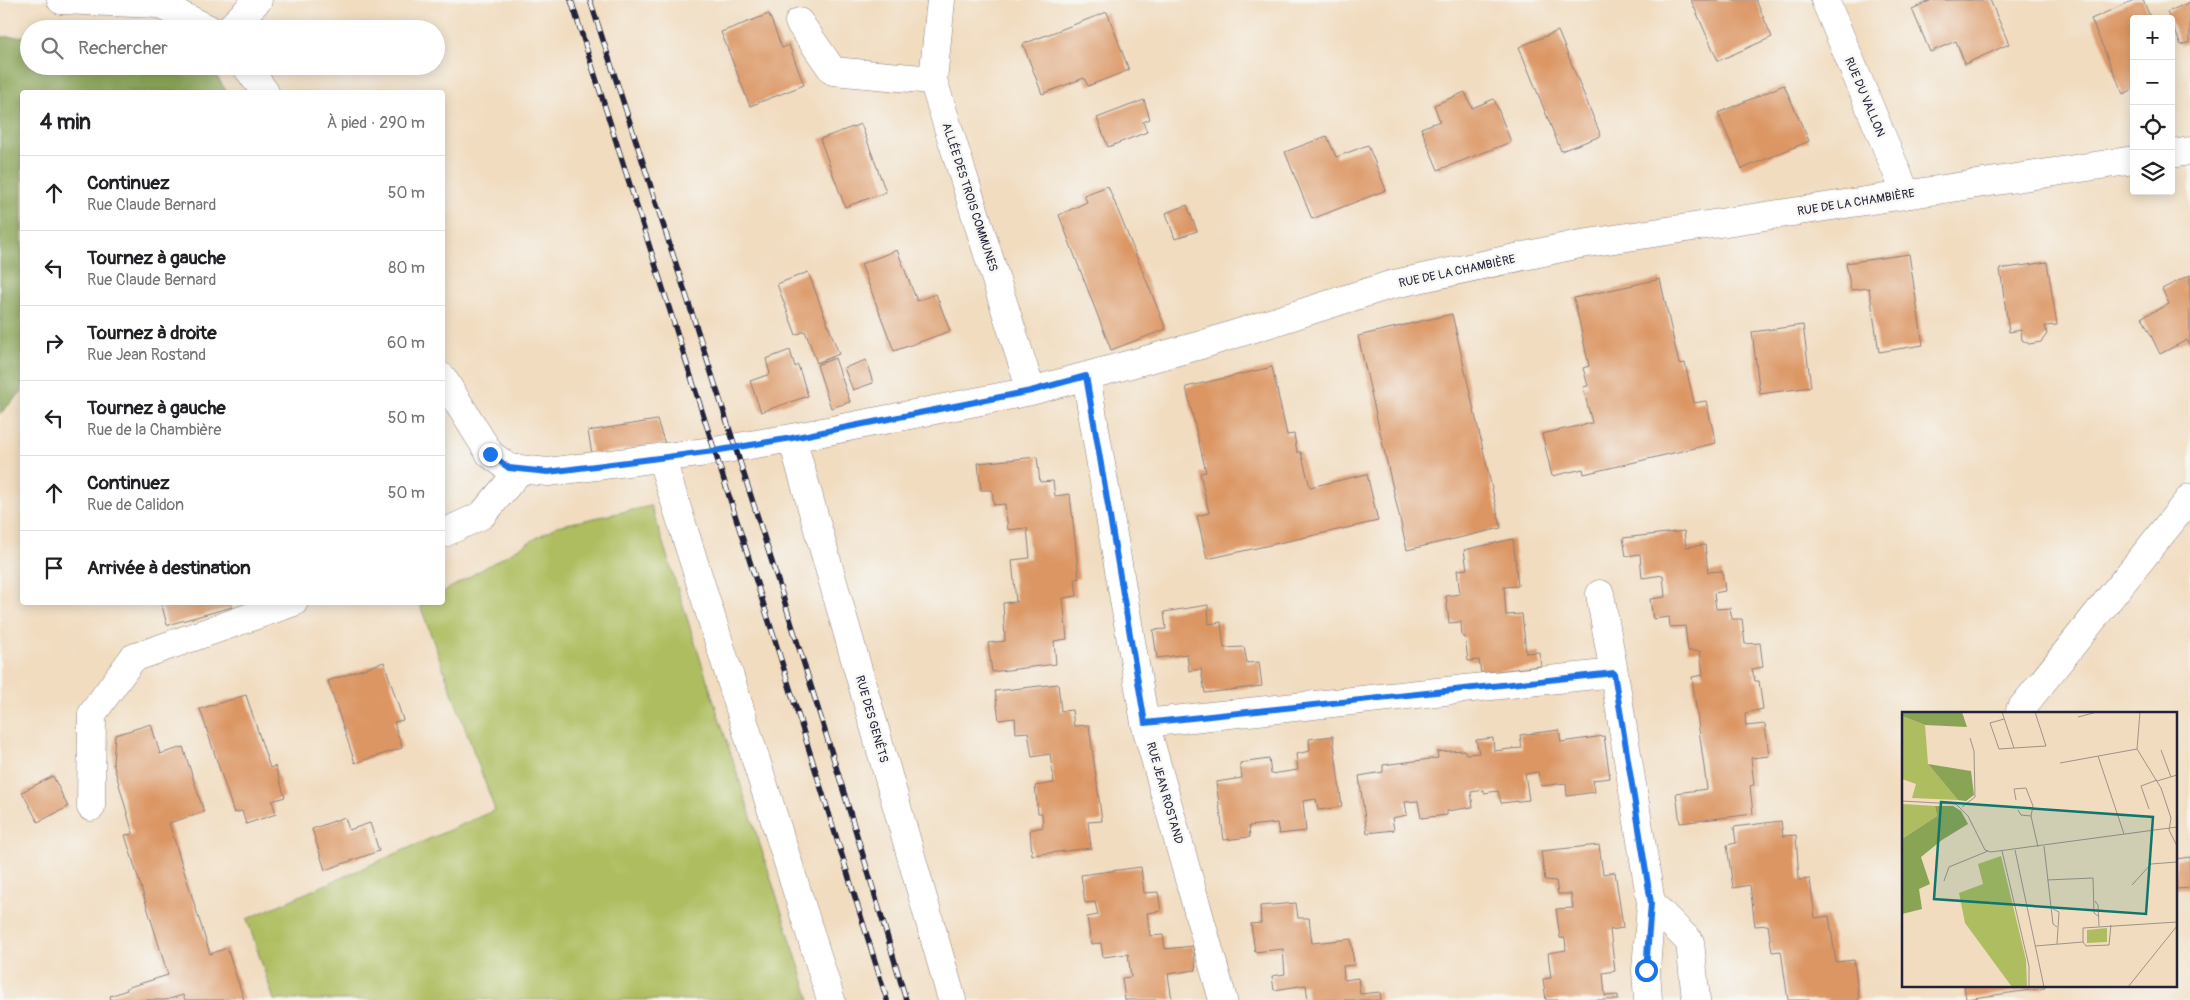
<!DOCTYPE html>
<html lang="fr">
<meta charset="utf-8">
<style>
body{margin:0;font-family:Pangolin,sans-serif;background:#f2f2f2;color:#202124}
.controls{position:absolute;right:15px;top:15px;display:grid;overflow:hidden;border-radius:5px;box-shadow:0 2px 12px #0003}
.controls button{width:45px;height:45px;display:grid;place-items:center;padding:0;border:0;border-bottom:1px solid #e0e0e0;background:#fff;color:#202124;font:25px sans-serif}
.stop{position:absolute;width:15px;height:15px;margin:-11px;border:4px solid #1a73e8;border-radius:50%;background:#fff}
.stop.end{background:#1a73e8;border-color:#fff;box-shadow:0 1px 5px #0008}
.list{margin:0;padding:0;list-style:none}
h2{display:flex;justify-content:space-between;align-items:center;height:65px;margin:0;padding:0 20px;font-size:21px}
h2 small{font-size:16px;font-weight:400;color:#757577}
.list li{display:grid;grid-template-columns:32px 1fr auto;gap:15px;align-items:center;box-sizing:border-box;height:75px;padding:0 20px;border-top:1px solid #e0e0e0}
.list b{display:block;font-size:19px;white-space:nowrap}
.list p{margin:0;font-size:16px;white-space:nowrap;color:#757577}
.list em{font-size:16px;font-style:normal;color:#757577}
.icon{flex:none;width:28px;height:28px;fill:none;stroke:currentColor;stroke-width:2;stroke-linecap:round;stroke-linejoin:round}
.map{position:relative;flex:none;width:2190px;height:1000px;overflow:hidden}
.search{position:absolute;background:#fff;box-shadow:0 2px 12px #0003;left:20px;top:20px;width:425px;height:55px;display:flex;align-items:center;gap:12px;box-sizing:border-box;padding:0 18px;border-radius:28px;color:#757577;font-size:19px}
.panel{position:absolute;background:#fff;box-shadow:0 2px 12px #0003;left:20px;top:90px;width:425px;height:515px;border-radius:5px}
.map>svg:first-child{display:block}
.green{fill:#aebd5f;stroke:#68704d}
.forest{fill:#8aa456;stroke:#566348}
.building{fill:#dc9664}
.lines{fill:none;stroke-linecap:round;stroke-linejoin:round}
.minor-casing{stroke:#8a7f7d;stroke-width:29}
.minor{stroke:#fff;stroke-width:28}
.rail-casing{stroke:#22223b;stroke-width:5.5}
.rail{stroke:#f6f6f2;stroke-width:4;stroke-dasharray:11;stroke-linecap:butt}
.route{stroke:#1a73e8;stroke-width:6}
.labels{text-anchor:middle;stroke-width:5;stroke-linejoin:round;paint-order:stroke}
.street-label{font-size:12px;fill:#22223b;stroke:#f6f6f2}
.inset-road{fill:none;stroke:#9e928a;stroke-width:1}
.view{fill:#0f766e;fill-opacity:0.15;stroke:#0f766e;stroke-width:2.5}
.inset-edge{fill:none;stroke:#22223b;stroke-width:2.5}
</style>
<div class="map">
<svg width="2190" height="1000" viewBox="0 0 2190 1000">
<rect width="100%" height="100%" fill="#f6f6f2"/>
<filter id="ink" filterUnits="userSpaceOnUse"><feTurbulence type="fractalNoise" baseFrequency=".02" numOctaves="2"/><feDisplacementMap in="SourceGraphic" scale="10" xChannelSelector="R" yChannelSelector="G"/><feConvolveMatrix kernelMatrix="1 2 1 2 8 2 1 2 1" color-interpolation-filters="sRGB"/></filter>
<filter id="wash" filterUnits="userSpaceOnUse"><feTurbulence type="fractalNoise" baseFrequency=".0096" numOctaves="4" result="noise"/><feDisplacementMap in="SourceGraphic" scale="20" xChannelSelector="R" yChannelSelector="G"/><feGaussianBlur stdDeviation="1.12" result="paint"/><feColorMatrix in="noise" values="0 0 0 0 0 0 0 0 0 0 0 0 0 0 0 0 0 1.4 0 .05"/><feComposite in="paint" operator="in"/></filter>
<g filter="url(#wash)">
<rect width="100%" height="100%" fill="#f1dcbf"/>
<!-- green -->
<path class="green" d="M651,506L810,1000H274L247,919L495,810L420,605L424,603L442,602L443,592L557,526Z"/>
<!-- forest -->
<path class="forest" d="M29,36V66H201L214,72L227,92H22V392L0,414V37Z"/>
<g id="blocks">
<!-- building -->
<path class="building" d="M1691,0H1756L1772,37L1718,61Z
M1932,0H1990L2009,44L1965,64L1956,41L1930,52L1912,9Z
M2134,0H2143L2151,19H2134V89L2123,94L2091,19Z
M2190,2V42L2181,45L2167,12Z
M1107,12L1129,70L1088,86L1084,78L1042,94L1023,44Z
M769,14L782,48L789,45L804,85L750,106L721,32Z
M1558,31L1601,136L1561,151L1519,47Z
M1784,85L1809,141L1742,169L1718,113Z
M1465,92L1472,108L1494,99L1511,142L1438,170L1421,128L1440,121L1434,105Z
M1144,100L1150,119L1143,122L1147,132L1108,147L1097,118Z
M861,124L886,192L845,207L820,139Z
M1327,136L1336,157L1368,145L1386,190L1312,219L1285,152Z
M1108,186L1166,329L1111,350L1059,215L1087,202L1084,195Z
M1187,205L1197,231L1175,239L1166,213Z
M897,250L917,301L936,294L950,331L894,351L861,264Z
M1909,254L1923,345L1879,352L1869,288L1851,290L1846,263Z
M2047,262L2057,325L2045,326L2047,334L2041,342L2029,344L2022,340L2021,330L2009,332L2000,269Z
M808,272L839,354L817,363L805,331L796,335L777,284Z
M2190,275V346L2187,340L2160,354L2142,317L2169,304L2162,289Z
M1660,279L1679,364L1685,363L1694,403L1706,401L1716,443L1584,474L1583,469L1552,476L1542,434L1592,423L1583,387L1588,386L1583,368L1589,366L1574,298Z
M1452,314L1501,528L1407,550L1358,336Z
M1803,325L1811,387L1760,394L1752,332Z
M790,350L795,367L798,365L808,396L761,412L750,381L770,374L766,359Z
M835,358L850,402L831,408L817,365Z
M866,360L873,383L853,390L844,368Z
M1272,367L1287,435L1294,434L1297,452H1301L1310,487L1367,474L1378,521L1207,559L1197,516L1209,513L1200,473L1206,472L1186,387Z
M657,420L665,444L592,454L588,431Z
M1037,457L1040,482L1053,481L1055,496L1070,494L1079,578L1075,579L1077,596L1063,598L1067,639L1054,641L1056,664L992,672L988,643L1005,641L1003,603L1016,602L1012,560L1030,558L1027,528L1008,530L1005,504L994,505L992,490H981L978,463Z
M1684,531L1686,547L1705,545L1708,572L1722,571L1725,591L1714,593L1716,609L1730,608L1732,619H1742L1745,644L1760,643L1763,667L1752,669L1755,681H1759L1763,709L1745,713L1746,726L1765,724L1769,756L1751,758L1754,785L1750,786L1753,814L1680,823L1676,793L1707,789L1692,677L1703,675L1700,651H1688L1685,626L1670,627L1669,617L1653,619L1650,599L1665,597L1663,575L1642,578L1640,554L1626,556L1623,538Z
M1513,539L1518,586L1504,587L1506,615L1522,614L1526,653L1539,652L1541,666L1481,673L1479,660L1468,661L1465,637L1462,636L1461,622L1449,623L1446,596L1460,594L1457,570L1467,569L1464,550Z
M161,602H230L232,607L167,625Z
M1208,605L1209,624L1221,622L1224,648L1244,647L1247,663L1259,662L1262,686L1205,693L1201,669L1189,671L1187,654L1157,658L1153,630L1166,629L1164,612Z
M384,662L403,720L394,722L402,748L355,763L328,681Z
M1058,684L1061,711L1072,710L1074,726L1089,725L1102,821L1088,822L1091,848L1032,855L1030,830L1043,827L1042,813H1038L1035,786L1054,783L1050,754L1032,757L1028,732L1016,733L1015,718L999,720L995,691Z
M246,695L270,768L275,766L285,797L272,801L276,814L246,824L242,811L234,813L200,709Z
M151,724L160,754L183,747L204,812L169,823L210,954L227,948L244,1000H185L183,995L166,1000H111L110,996L127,990L126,988L168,975L125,835L133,834L113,763L115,735Z
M1559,730L1561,742L1604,736L1610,778L1593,780L1595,792L1567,796L1566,783L1541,786L1538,772L1525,774L1529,800L1501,803L1498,791L1484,793V790L1471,792L1473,807L1447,811V815L1421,818L1418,801L1405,802L1407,815L1392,818L1394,830L1367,833L1359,776L1383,772V765L1438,758L1437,752L1464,750L1466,754L1479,753L1476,740L1493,738L1494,751L1510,749L1522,748L1520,735Z
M1333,736L1342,807L1318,810L1316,799L1303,801L1306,831L1279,834L1277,823L1249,826L1250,837L1224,840L1216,782L1242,778L1240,763L1269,759L1271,774L1298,770L1296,754L1310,751L1309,739Z
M53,776L68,807L38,822L22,792Z
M345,817L349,830L370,823L379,851L325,870L312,829Z
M1781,821L1783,836L1796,835L1799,880L1810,879L1815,918L1829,916L1836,962L1854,960L1859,1000H1788L1781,951L1772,952L1768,925L1755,926L1750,885L1733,888L1727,845L1736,843L1734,827Z
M1599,845L1603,874L1615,872L1622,919L1623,928L1610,930L1615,971L1603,973L1605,996L1618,995V1000H1546L1543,979L1551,978L1548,953L1566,950L1565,938H1560L1556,909L1573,908L1571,894H1558L1556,881L1545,880L1541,851Z
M2190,857V888L2176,889V859Z
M1141,867L1144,893L1158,892L1161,911L1147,913L1150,936L1163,935L1165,949L1193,946L1196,970L1168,974L1172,1000H1125L1122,978L1131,977L1128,954L1103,957L1101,943L1091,944L1087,917L1098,915L1095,902L1085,903L1081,875Z
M1296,903L1298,918H1309L1312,943L1351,939L1354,965L1343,966L1344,980L1358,978L1360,994L1380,992L1381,1000H1308L1306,985L1274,990L1272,976L1285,974L1283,949L1255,952L1251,924L1261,923L1260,906Z
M1964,986H2044L2045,988L1966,999Z"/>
</g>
</g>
<g filter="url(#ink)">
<use href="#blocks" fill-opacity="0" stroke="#8a7f7d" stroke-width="1"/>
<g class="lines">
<!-- minor casing -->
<g class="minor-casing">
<path id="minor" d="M61,0L158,4L209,29
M941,0L933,80L1031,391
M1825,0L1906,194
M799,22L833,71L933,80
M229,29L258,0
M246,66L265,92
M2171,154L2190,151
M1086,376L1145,723L1223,1000
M442,377L490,454L509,468L548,472L714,451L792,438L1031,391L1201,345L1390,285L1575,245L2134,160
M792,438L952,1000
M661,457L831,1000
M442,534L482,515L521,469
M1600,594L1614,673
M2020,710L2190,498
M1145,723L1614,673L1651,903L1646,970L1648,1000
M91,807L92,714L133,658L294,602
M1651,903L1690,942L1696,1000"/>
</g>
<!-- minor -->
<use href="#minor" class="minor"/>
<!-- rail casing -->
<g class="rail-casing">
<path id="rail" d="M571,0L773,634L887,1000
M590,0C698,332 808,664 906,1000"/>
</g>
<!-- rail -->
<use href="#rail" class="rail"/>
</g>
</g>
<g class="lines" filter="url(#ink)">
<!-- route -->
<path class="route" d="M490,454L509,468L548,472L714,451L792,438L1031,391L1086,376L1145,723L1614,673L1651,903L1646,970"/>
</g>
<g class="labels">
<!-- street labels -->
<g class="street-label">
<text transform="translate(1865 97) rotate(67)" y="4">RUE DU VALLON</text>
<text transform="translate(970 197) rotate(72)" y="4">ALLÉE DES TROIS COMMUNES</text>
<text transform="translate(1856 202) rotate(-9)" y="4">RUE DE LA CHAMBIÈRE</text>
<text transform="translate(1457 271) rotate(-12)" y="4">RUE DE LA CHAMBIÈRE</text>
<text transform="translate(872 719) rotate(74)" y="4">RUE DES GENÊTS</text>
<text transform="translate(1165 793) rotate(74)" y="4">RUE JEAN ROSTAND</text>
</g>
</g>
<!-- overview -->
<g transform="translate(1902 712)">
<rect width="275" height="275" fill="#f1dcbf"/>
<path d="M0,4L23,13L26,52L56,88L10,86L14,72L0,67ZM0,92L33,94L35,104L0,127ZM99,144L124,248L125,275H110L63,211L57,181L81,172L76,152ZM205,216V230L185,231V218Z" fill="#aebd5f"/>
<path d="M0,0H60L65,15L23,13L0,4ZM26,52L69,59L72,83L64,89L56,88ZM33,94H51L59,99L66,112L40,128L19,145L28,172L17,177L20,197L0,202V127L35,104Z" fill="#8aa456"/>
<path class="inset-road" d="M100,0L112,36L144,34L133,0M238,0L235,37L259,76L269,106L267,118M176,5L195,0M102,7L88,11L97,37L112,36M259,38L269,65M196,44L222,122M158,51L235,37M255,69L275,63M114,88L112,77L124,76L131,94L129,104L136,135M0,89L54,92L66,104L83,138L89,140L275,115M60,95L73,85L72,39L68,26M247,97L239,74L255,68M116,98L119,103L129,104M267,118L275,134M142,134L151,212L155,215M113,138L142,275M100,139L127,254V275M145,168L191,166L192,201L196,204M42,169L47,155L86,139M230,173L249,152L275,150M193,189L196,193L197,214M151,197L157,200L155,232M181,230V216L275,210M133,234L181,230L184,234L207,233L209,213M226,275L275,214"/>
<path class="view" d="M39,90L251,105L244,202L32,187Z"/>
<rect width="275" height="275" class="inset-edge"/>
</g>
</svg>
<div class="controls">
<button>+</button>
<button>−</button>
<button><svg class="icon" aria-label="locate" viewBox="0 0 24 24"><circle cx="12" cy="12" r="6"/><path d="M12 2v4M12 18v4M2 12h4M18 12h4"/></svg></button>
<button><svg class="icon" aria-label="layers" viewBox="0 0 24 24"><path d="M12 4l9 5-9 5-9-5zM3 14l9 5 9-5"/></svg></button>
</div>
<div class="stop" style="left:1646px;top:970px"></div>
<div class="stop end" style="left:490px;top:454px"></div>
<div class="search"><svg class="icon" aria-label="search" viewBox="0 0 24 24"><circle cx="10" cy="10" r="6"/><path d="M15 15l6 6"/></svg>Rechercher</div>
<section class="panel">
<h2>4 min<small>À pied · 290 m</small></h2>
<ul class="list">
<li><svg class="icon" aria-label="ahead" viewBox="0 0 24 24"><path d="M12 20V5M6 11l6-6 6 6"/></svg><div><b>Continuez</b><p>Rue Claude Bernard</p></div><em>50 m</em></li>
<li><svg class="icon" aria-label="left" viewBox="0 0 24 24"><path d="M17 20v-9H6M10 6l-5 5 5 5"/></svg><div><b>Tournez à gauche</b><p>Rue Claude Bernard</p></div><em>80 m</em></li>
<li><svg class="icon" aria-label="right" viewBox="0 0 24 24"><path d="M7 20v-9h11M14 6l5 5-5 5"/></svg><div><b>Tournez à droite</b><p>Rue Jean Rostand</p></div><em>60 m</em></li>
<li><svg class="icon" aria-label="left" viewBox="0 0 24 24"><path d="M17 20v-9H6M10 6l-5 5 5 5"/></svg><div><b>Tournez à gauche</b><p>Rue de la Chambière</p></div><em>50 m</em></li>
<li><svg class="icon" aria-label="ahead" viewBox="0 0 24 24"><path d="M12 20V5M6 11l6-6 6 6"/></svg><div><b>Continuez</b><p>Rue de Calidon</p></div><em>50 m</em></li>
<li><svg class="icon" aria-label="arrive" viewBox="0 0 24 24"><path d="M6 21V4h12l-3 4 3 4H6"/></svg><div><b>Arrivée à destination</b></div></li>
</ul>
</section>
</div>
